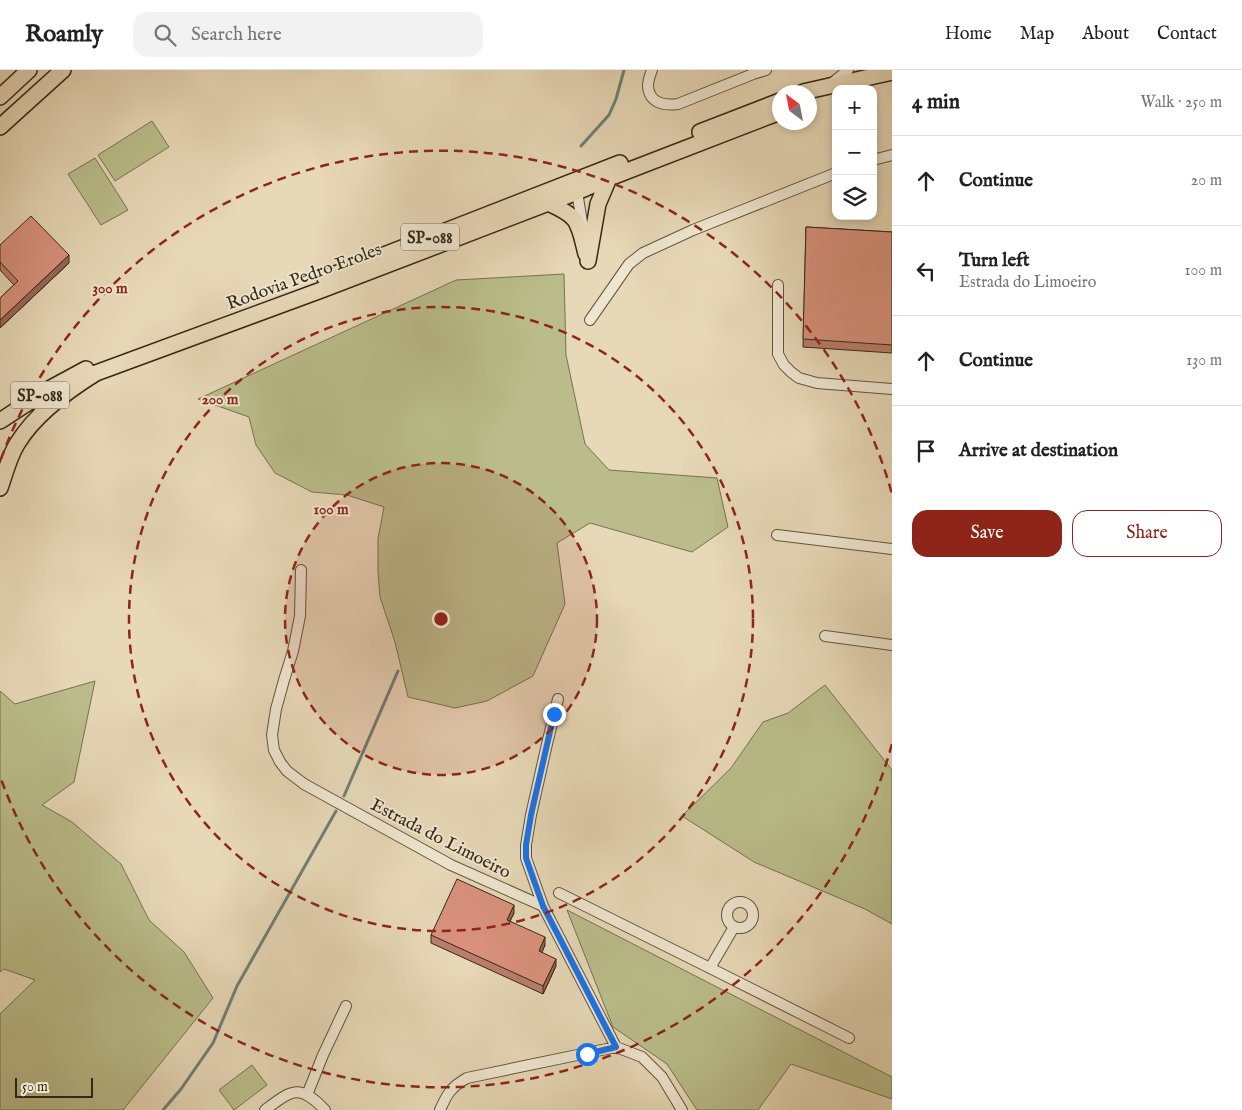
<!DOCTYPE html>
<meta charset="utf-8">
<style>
body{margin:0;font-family:"IM FELL English",serif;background:#f2f2f2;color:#222}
.controls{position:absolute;right:15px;top:15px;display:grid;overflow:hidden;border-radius:10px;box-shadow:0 2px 8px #0003}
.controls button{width:45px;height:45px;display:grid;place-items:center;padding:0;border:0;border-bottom:1px solid #e0e0e0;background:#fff;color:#222;font:25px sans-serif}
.compass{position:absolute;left:772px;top:15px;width:45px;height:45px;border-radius:50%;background:#fff;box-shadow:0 2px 8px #0003;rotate:328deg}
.scale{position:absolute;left:15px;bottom:12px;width:78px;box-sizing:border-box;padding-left:5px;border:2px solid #342816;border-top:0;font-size:14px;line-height:18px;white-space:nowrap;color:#342816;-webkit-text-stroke:4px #efe6d0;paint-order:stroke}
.stop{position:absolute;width:15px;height:15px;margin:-11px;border:4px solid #1a73e8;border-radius:50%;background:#fff}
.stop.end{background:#1a73e8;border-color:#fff;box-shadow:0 1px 5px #0008}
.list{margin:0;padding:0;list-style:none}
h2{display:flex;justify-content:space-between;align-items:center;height:65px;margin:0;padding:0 20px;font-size:21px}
h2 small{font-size:16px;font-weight:400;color:#767676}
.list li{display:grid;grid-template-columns:32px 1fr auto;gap:15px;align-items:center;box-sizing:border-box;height:90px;padding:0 20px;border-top:1px solid #e0e0e0}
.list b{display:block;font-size:19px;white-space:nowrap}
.list p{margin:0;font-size:16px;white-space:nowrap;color:#767676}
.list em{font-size:16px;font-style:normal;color:#767676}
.actions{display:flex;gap:10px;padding:15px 20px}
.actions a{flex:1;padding:11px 0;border:1px solid #8f2418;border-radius:15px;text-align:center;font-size:18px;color:#8f2418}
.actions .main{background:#8f2418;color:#fff}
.icon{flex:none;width:28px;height:28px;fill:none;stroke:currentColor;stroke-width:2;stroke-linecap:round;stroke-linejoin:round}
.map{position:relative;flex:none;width:892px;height:1040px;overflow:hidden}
header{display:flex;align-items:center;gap:30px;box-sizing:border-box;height:70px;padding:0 25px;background:#fff;border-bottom:1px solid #e0e0e0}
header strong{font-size:24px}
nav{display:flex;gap:28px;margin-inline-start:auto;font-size:18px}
.search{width:350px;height:45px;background:#f2f2f2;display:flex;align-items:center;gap:12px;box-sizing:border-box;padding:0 18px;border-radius:15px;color:#767676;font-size:19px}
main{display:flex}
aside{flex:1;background:#fff}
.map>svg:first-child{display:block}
.green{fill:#babd8b;stroke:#777250}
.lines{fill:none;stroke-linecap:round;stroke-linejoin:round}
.stream{stroke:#707f75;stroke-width:3}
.minor-casing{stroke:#61543e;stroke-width:12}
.highway-casing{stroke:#342816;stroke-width:18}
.minor{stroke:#efe6d0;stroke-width:10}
.highway{stroke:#e7d8b7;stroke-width:15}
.wall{fill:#bb7e6c;stroke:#342816}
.shaded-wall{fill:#996658;stroke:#342816}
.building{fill:#da927e;stroke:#342816}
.route{stroke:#1a73e8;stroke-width:6}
.ring{fill:none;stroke:#8f2418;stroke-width:2.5;stroke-dasharray:9 6}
.labels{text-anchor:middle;stroke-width:4;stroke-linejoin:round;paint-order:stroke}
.shield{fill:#efe6d0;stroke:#6c614e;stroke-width:1}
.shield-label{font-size:16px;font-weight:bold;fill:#342816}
.street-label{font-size:18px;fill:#342816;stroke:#efe6d0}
.centre{fill:#8f2418;stroke:#efe6d0;stroke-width:2.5}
.ring-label{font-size:15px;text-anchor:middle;font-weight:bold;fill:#8f2418;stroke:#efe6d0;stroke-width:4;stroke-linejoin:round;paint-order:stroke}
</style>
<header>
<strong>Roamly</strong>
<div class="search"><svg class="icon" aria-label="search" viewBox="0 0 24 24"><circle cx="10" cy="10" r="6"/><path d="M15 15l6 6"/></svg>Search here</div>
<nav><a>Home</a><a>Map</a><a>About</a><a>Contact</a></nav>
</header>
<main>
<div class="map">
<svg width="892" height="1040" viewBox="0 0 892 1040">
<rect width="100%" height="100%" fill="#e7d8b7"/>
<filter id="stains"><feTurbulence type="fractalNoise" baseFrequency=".004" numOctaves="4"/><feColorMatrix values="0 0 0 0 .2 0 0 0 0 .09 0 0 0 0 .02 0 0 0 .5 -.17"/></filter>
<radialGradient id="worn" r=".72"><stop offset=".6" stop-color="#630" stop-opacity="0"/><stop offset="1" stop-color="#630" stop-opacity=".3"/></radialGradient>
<!-- green -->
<path class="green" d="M152,51L169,77L115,111L98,85Z
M95,88L128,140L101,155L68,104Z
M564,204L566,285L585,374L609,400L717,408L728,457L692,482L590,453L557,473L565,534L533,606L487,631L455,638L408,627L395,572L380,527L378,501V469L384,437L347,425L312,422L275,403L256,375L249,347L198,329L456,210Z
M95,611L74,712L42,735L72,752L121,794L149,850L184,882L213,928L123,1040H0V944L35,910L4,899L0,902V621L15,634Z
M825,615L892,700V854L865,839L754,792L682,746L731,698L763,652L788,643Z
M567,840L892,1007V1029L791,994L758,1040H697L667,994L613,957Z
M252,995L267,1015L234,1040L219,1020Z"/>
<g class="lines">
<!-- stream -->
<path class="stream" d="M581,76L609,45L616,29L624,0
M344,726L398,601
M163,1040L181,1019L213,973L237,916L336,741"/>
<!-- minor casing -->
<g class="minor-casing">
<path id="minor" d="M652,0C650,5 648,11 648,16C649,33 664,36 678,34L753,4L766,0
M831,14L848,0
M873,90L892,85
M577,122L583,158
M778,215V284L784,295L791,302L799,308L817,313L892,319
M590,250L629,194L643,183L693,160L836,103
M777,465L892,479
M301,500L300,546L293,581L284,610L276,639L272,665L274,680L280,692L287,701L304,714L451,795L543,836L616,977L642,987L662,1007L682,1040
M825,566L892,575
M559,823L710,898L849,968
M727 845a13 13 0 1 1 26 0a13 13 0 1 1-26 0Z
M543,836L526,788V775L531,745L547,674L558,629
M710,898L734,857
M307,1025L323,985L346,936
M265,1040C292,1020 299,1013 325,1040
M440,1040C447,1024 451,1017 467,1008L616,977"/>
</g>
<!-- highway casing -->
<g class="highway-casing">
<path id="highway" d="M803,22L892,2
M0,27L29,0
M0,57L63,0
M700,62L780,31
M548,133C580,147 578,152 586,184
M588,191L598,134L609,108
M325,208L620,93
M0,351L49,319L86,299
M0,418C5,404 9,387 17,374C35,344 67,321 96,303L324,219L577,122L609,108L780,42"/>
</g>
<!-- minor -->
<use href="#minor" class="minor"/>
<!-- highway -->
<use href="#highway" class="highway"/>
</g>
<!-- wall -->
<path class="wall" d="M806,157L892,162V283L803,277Z
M0,175L69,193L0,258V228L14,215L0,200Z
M514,843L510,851L545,875L542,882L556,896L543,924L431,873V865Z"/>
<!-- shaded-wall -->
<path class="shaded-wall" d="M69,185V193L0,258V250Z
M514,835V843L507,857V850Z
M545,867V875L539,889V881Z
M556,889V896L543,924V916Z"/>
<!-- building -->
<path class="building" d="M31,146L69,185L0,250V228L18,211L0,192V175Z
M806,157L892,162V275L803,269Z
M457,809L514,835L507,850L545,867L539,881L556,889L543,916L431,865Z"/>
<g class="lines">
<!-- route -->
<path class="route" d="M554,644L531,745L526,775V788L543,836L616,977L587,984"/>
</g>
<!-- distance rings -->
<circle cx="441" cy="549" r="156" fill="#8f2418" fill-opacity=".12"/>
<g class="ring">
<circle cx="441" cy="549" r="156"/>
<circle cx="441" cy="549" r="312"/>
<path d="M892 674A468 468 0 0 1 1 709M1 389A468 468 0 0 1 892 424"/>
</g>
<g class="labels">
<!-- shield labels -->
<g class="shield">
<rect x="401" y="153.5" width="58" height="27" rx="4"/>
<rect x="11" y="311.5" width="58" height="27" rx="4"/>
</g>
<g class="shield-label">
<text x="430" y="173">SP-088</text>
<text x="40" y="331">SP-088</text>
</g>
<!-- street labels -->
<g class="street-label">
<text transform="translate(304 206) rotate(-20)" y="6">Rodovia Pedro Eroles</text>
<text transform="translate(441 768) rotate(27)" y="6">Estrada do Limoeiro</text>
</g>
</g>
<circle cx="441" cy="549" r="8" class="centre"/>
<g class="ring-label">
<text x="110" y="223">300 m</text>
<text x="220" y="334">200 m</text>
<text x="331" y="444">100 m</text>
</g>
<rect width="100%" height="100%" filter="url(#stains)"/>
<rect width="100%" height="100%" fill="url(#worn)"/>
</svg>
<div class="controls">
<button>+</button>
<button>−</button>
<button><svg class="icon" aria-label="layers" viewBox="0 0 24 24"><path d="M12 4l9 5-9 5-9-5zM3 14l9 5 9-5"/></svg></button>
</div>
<svg class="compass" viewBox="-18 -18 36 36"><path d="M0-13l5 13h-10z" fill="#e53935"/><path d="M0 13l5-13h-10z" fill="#767676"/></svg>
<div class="scale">50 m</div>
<div class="stop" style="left:587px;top:984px"></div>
<div class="stop end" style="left:554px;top:644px"></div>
</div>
<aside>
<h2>4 min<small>Walk · 250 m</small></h2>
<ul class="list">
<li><svg class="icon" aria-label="ahead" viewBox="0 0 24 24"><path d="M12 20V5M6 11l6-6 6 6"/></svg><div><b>Continue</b></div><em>20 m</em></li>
<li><svg class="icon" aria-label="left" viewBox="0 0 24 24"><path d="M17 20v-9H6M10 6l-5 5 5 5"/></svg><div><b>Turn left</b><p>Estrada do Limoeiro</p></div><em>100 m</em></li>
<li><svg class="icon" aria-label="ahead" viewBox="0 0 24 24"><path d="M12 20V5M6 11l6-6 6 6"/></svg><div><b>Continue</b></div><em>130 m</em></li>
<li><svg class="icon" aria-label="arrive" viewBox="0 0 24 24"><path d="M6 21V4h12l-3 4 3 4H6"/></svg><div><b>Arrive at destination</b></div></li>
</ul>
<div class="actions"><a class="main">Save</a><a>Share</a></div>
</aside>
</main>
